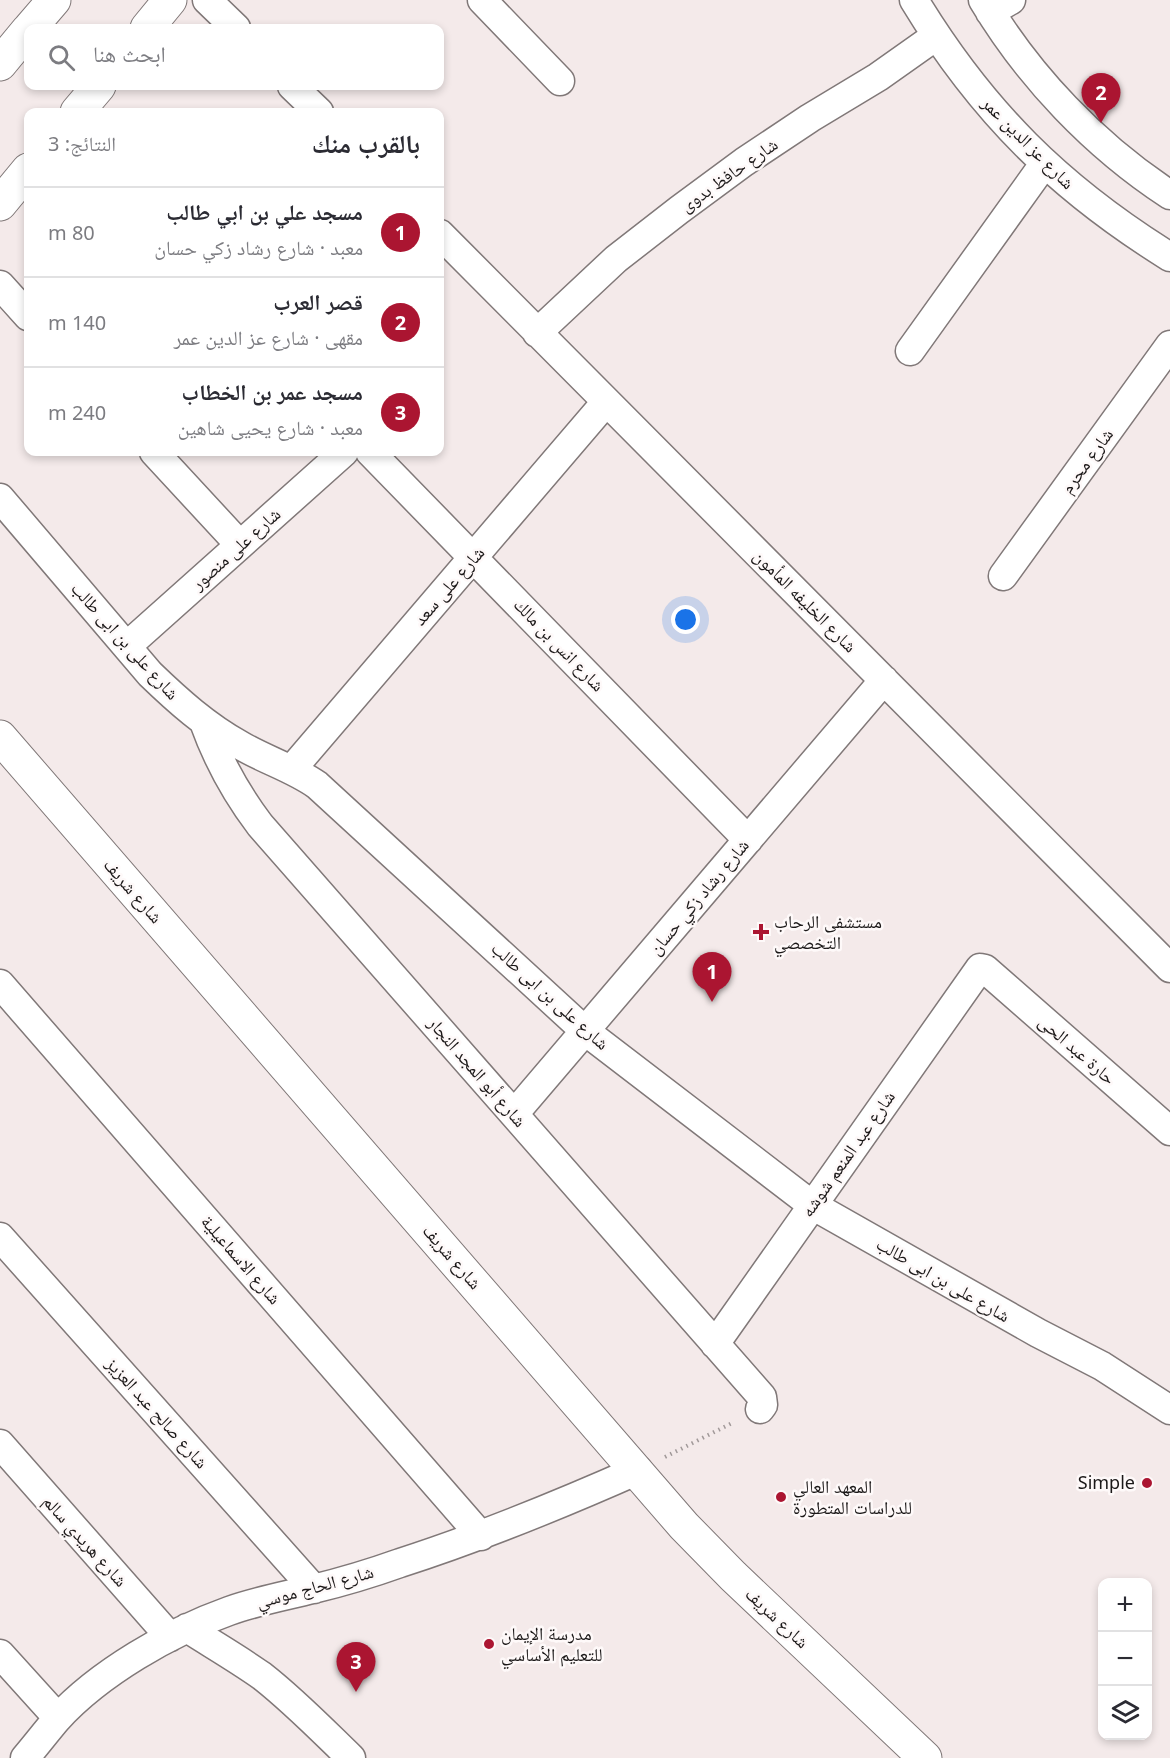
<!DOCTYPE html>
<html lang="ar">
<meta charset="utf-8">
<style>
body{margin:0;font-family:"Noto Sans","Noto Naskh Arabic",sans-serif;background:#f2f2f3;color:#2b2b33;direction:rtl}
.controls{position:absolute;right:18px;bottom:18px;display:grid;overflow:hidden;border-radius:12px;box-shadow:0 3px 9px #0003}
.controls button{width:54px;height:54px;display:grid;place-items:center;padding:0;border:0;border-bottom:2px solid #e1e1e2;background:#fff;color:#2b2b33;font:30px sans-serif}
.you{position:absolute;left:686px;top:620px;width:21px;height:21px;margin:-15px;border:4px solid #fff;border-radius:50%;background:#1a73e8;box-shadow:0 0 0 9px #1a73e833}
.badge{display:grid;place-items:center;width:39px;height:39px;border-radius:50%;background:#ab1531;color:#fff;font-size:20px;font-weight:700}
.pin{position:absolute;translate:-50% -50px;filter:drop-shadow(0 2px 3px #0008)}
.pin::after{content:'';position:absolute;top:32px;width:21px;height:18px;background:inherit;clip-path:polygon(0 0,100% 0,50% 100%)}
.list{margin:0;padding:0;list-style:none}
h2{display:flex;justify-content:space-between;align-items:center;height:78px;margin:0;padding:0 24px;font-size:26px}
h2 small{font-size:20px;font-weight:400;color:#7c7c81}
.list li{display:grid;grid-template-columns:39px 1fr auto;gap:18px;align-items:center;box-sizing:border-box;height:90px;padding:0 24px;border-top:2px solid #e1e1e2}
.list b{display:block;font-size:22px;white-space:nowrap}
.list p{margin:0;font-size:20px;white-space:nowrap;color:#7c7c81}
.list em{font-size:20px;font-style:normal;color:#7c7c81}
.icon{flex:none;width:33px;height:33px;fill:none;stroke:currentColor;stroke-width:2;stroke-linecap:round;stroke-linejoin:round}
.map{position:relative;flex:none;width:1170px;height:1758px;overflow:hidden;direction:ltr}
.search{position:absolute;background:#fff;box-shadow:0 3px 9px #0003;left:24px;top:24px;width:420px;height:66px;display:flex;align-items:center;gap:15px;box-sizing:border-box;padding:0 21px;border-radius:12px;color:#7c7c81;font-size:22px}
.panel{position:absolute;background:#fff;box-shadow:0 3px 9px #0003;left:24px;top:108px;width:420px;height:348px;border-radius:12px;direction:rtl}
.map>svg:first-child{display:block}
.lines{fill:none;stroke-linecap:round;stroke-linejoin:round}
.minor-casing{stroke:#807878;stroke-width:31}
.tertiary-casing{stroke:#807878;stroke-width:35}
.secondary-casing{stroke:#807878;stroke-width:35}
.path{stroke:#a19999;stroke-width:4;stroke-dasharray:1.5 4.5;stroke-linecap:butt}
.minor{stroke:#fff;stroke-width:28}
.tertiary{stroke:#fff;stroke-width:33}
.secondary{stroke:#fff;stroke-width:33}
.poi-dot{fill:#ab1531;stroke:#fef9f9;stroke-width:2}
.labels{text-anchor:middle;stroke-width:5;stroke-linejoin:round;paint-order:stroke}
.street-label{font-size:18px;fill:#1b1818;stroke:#fef9f9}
.poi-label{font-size:18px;fill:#1b1818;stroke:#fef9f9;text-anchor:start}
</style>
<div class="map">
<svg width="1170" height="1758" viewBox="0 0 1170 1758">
<rect width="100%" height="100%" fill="#f4eaea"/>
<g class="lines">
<!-- minor casing -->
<g class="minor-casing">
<path id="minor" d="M207,0L236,28
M482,0L560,81
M914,0C982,112 1059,188 1170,257
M983,0C1029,77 1095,146 1170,195
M990,12L1011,0
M292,86L319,112
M440,234L1170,968
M0,285L28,316
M537,333L616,259L679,210L744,162L810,118L878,77L936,36
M910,351L1044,164
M154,452L240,545
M370,452L748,840
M0,498L150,674C178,701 206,726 240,745C265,760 293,768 317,785L585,1031L812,1205L1038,1333L1102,1366L1170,1410
M1003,576L1170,345
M127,646L344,452
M204,722C218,761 235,792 260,825L762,1397L763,1405L760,1409
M292,769L606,402
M0,984L481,1536
M514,1114L884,680
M0,1237L314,1589
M715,1344L980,968L985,969L1170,1131
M0,1444L170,1637
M187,1628C212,1644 238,1659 262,1676C294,1701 322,1730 351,1758
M0,1654L58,1718
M25,1758C36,1745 46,1732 57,1719C99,1673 170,1632 229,1611C257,1601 285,1596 313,1589C342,1582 372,1573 400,1563C481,1537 559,1505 638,1470"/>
</g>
<!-- tertiary casing -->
<g class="tertiary-casing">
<path id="tertiary" d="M0,737L684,1526L733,1576L925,1758"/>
</g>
<!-- secondary casing -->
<g class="secondary-casing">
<path id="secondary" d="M30,28L54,0
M147,28L170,0
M0,64L28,30
M77,112L99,86
M0,204L28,170"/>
</g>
<!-- path -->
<path class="path" d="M665,1457L734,1422"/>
<!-- minor -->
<use href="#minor" class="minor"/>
<!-- tertiary -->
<use href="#tertiary" class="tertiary"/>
<!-- secondary -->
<use href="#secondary" class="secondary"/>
</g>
<!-- markers -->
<g class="poi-dot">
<path d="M758 923h6v6h6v6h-6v6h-6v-6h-6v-6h6z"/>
<circle cx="1147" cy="1483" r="6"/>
<circle cx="781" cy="1497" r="6"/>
<circle cx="489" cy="1644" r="6"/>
</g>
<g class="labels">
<!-- street labels -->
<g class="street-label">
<text transform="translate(1028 143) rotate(45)" y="6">شارع عز الدين عمر</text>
<text transform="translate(729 175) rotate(-35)" y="6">شارع حافظ بدوى</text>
<text transform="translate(1087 461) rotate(-54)" y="6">شارع محرم</text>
<text transform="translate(236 549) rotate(-42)" y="6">شارع على منصور</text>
<text transform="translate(449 586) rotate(-49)" y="6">شارع على سعد</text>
<text transform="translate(805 601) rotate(45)" y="6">شارع الخليفه المأمون</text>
<text transform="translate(125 641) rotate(48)" y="6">شارع على بن ابى طالب</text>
<text transform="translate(559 645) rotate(46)" y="6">شارع انس بن مالك</text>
<text transform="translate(133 891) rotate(49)" y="6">شارع شريف</text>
<text transform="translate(699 897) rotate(-50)" y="6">شارع رشاد زكي حسان</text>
<text transform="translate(550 996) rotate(42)" y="6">شارع على بن ابى طالب</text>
<text transform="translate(1077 1050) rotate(41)" y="6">حارة عبد الحى</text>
<text transform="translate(477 1072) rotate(49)" y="6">شارع أبو المجد النجار</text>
<text transform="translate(848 1154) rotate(-55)" y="6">شارع عبد المنعم شوشه</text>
<text transform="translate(452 1257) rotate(49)" y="6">شارع شريف</text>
<text transform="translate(241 1260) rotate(49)" y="6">شارع الاسماعيلية</text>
<text transform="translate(943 1280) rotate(30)" y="6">شارع على بن ابى طالب</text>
<text transform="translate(157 1413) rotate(48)" y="6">شارع صالح عبد العزيز</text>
<text transform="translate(85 1541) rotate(48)" y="6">شارع هريدي سالم</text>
<text transform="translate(315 1587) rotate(-15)" y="6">شارع الحاج موسي</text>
<text transform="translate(777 1618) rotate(43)" y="6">شارع شريف</text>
</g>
<!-- poi labels -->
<g class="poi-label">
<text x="774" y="928">مستشفى الرحاب<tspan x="774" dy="21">التخصصي</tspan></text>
<text x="1135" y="1489" text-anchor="end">Simple</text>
<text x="793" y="1493">المعهد العالي<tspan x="793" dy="21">للدراسات المتطورة</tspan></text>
<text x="501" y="1640">مدرسة الإيمان<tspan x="501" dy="21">للتعليم الأساسي</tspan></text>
</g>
</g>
</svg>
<div class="controls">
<button>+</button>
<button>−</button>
<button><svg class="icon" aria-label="layers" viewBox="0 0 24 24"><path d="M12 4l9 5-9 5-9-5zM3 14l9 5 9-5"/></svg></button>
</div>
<div class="you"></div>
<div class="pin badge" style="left:712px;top:1002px">1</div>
<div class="pin badge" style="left:1101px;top:123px">2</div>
<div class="pin badge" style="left:356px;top:1692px">3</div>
<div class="search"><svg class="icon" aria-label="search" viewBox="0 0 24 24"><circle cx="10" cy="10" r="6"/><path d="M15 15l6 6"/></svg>ابحث هنا</div>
<section class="panel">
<h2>بالقرب منك<small>النتائج: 3</small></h2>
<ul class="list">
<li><span class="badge">1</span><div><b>مسجد علي بن ابي طالب</b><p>معبد · شارع رشاد زكي حسان</p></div><em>80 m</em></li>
<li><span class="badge">2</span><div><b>قصر العرب</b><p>مقهى · شارع عز الدين عمر</p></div><em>140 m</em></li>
<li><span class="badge">3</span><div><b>مسجد عمر بن الخطاب</b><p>معبد · شارع يحيى شاهين</p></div><em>240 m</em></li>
</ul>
</section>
</div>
